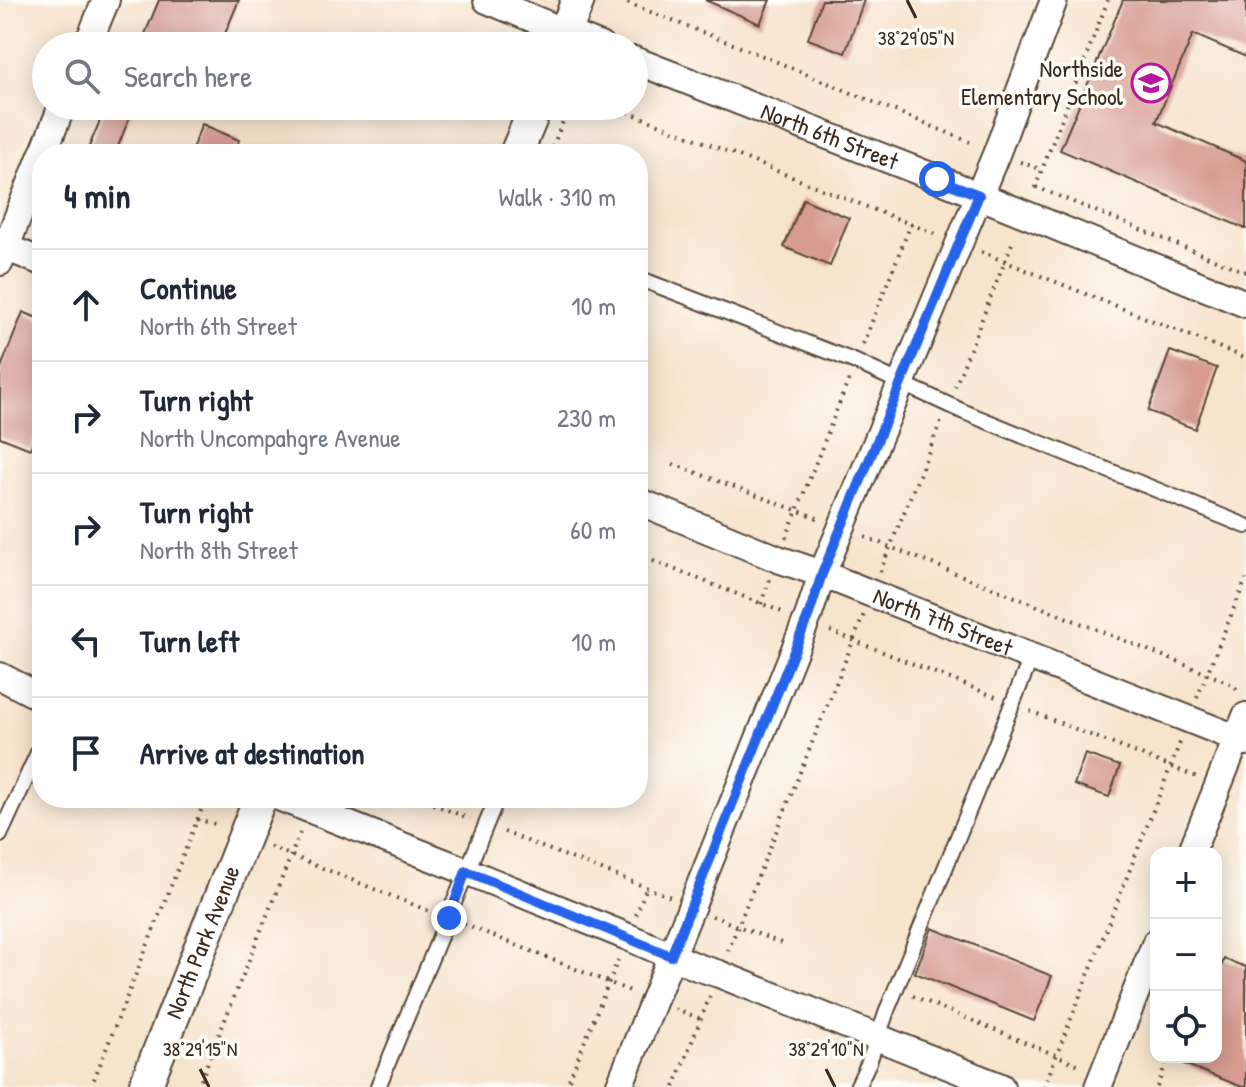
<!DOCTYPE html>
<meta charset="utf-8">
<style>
body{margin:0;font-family:"Patrick Hand",sans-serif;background:#f2f2f3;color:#1f2937}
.controls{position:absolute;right:24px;bottom:24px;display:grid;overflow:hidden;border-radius:16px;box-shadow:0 4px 20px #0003}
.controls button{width:72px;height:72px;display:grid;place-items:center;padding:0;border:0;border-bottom:2px solid #e0e1e3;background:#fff;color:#1f2937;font:40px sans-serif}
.stop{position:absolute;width:24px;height:24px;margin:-18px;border:6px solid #2563eb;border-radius:50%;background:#fff}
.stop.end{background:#2563eb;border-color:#fff;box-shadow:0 2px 8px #0008}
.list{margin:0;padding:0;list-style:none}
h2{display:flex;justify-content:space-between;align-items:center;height:104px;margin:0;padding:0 32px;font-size:34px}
h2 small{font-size:26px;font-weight:400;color:#747a83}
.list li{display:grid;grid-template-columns:52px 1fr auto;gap:24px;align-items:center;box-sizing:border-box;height:112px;padding:0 32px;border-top:2px solid #e0e1e3}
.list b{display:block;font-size:30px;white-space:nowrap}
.list p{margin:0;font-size:26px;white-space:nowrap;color:#747a83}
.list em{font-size:26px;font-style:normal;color:#747a83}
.icon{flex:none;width:44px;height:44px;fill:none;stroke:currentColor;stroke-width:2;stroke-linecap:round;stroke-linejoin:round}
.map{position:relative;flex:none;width:1246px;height:1087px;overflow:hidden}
.search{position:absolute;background:#fff;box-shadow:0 4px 20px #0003;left:32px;top:32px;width:616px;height:88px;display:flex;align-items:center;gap:20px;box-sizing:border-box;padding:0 28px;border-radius:44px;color:#747a83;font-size:30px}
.panel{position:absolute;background:#fff;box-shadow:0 4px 20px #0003;left:32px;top:144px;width:616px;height:664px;border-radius:32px}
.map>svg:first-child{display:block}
.building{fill:#d79b91}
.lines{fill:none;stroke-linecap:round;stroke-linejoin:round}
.service-casing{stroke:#574638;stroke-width:18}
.minor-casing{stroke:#574638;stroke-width:30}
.tertiary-casing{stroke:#574638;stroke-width:36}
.path{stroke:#574638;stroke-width:4;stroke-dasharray:2 6;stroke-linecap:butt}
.service{stroke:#fff;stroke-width:14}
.minor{stroke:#fff;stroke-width:26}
.tertiary{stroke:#fff;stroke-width:32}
.route{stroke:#2563eb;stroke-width:10}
.ticks{fill:none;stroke:#3b2a1e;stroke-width:3}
.labels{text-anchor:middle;stroke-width:7;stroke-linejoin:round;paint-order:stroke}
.poi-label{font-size:24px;fill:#3b2a1e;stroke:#fdfcf7;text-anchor:end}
.street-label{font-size:24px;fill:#3b2a1e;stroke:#fdfcf7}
.ticks-label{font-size:20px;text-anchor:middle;fill:#3b2a1e;stroke:#fdfcf7;stroke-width:7;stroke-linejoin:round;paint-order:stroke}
</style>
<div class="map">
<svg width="1246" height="1087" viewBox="0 0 1246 1087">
<rect width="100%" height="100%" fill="#fdfcf7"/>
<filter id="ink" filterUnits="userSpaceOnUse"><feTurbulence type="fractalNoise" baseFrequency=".0125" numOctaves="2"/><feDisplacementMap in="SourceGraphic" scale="16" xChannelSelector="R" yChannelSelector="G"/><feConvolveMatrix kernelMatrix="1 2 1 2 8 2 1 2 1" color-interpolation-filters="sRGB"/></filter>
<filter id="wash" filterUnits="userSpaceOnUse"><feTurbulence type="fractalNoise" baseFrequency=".006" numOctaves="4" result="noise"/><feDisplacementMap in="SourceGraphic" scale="32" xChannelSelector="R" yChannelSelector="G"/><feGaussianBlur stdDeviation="1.8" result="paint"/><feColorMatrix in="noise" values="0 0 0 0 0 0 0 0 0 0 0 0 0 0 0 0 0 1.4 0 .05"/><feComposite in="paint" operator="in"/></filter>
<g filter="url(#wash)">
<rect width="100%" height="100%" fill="#f7e4cd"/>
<g id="blocks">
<!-- building -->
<path class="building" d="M159,0H239L220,46H140Z
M705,0H770L760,24Z
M822,0H864L845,53L808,39Z
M1123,0H1246V57L1193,34L1156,122L1246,161V229L1060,150Z
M106,106H134L115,154H86Z
M202,124L239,140L234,154H190Z
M803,199L849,218L830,266L784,247Z
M23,312L42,320V419L30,449L0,437V370Z
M1170,351L1217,368L1195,429L1148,411Z
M1085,754L1120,766L1109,797L1074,785Z
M932,928L1052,976L1034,1021L915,973Z
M1224,959L1246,967V1087H1242L1184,1064L1187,1057H1216V981Z"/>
</g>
</g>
<g filter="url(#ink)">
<use href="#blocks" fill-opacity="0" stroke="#574638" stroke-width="2"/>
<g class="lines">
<!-- service casing -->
<g class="service-casing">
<path id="service" d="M198,106L202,108
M638,278L856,362L964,412L1246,526
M0,835L42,744
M378,1087L497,798
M857,1087L869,1062L888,1008L1031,658"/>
</g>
<!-- minor casing -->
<g class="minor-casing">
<g id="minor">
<path d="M487,0L600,46"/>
<path d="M87,46L106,0"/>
<path id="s1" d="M634,60L946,182L1246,304"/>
<path d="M43,154L62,106"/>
<path d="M0,245L42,262"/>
<path d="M0,262L42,155"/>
<path id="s2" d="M638,501L778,559L822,574L1246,742"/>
<path d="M0,676L42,698"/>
<path d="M281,798L466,871L628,937L697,967L719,974L1001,1087"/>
<path d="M1191,853L1246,716"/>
<path d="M619,1087L809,614L822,574L997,152L1054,0"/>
<path d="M1098,1087L1156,942"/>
</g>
</g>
<!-- tertiary casing -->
<g class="tertiary-casing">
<g id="tertiary">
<path d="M560,46L578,0"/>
<path d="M516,154L536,106"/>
<path id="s3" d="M145,1087L260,798"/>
</g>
</g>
<!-- path -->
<path class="path" d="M620,0L753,52L970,142
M509,35L507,41L516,46
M613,106L938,235
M550,154L569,106
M1020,162L1040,169
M1036,187L1246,272
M1035,188L1108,0
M981,252L1246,358
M863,344L911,224
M955,387L1013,241
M673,464L820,519
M865,537L1208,674L1229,683L1241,692
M786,538L849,379
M638,555L785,613
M880,572L941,421
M761,604L770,579
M830,631L996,697
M1197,698L1246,579
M1030,711L1197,777
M418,798L470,819
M197,819L218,825
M504,832L671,897
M270,847L429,911
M636,915L646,889
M712,916L781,943
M464,924L630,991
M728,951L864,614
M913,996L1082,1066
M675,1009L701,1019
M91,1087L206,798
M198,1087L300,833
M566,1087L618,960
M674,1087L710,996
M1044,1087L1181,740
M1157,1087L1168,1057"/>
<!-- service -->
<use href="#service" class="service"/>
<!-- minor -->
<use href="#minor" class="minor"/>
<!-- tertiary -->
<use href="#tertiary" class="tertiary"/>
</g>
</g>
<g class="lines" filter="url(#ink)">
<!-- route -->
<path class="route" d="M449,918L466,871L671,956L809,614L822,574L979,195L937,179"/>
</g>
<!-- ticks -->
<path class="ticks" d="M907,0L916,18M200,1069L209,1087M826,1069L835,1087"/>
<!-- icons -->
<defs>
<g id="school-ring" transform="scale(2)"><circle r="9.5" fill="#fdfcf7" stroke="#b5179e" stroke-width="1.5"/><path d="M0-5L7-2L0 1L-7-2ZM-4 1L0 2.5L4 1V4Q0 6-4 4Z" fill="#b5179e"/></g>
</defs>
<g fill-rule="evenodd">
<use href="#school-ring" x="1151" y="83"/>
</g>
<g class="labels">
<!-- poi labels -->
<g class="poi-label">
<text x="1123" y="77">Northside<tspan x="1123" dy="28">Elementary School</tspan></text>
</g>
<!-- street labels -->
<g class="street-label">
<text dy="8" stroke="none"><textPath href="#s1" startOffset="210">North 6th Street</textPath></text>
<text dy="8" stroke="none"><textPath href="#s2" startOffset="328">North 7th Street</textPath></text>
<text dy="8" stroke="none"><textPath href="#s3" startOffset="156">North Park Avenue</textPath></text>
</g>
</g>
<g class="ticks-label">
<text x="916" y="45">38°29'05"N</text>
<text x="200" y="1056">38°29'15"N</text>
<text x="826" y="1056">38°29'10"N</text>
</g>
</svg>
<div class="controls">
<button>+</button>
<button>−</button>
<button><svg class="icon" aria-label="locate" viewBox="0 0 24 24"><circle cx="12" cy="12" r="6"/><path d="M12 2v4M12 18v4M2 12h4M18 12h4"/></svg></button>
</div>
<div class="stop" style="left:937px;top:179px"></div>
<div class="stop end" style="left:449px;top:918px"></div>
<div class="search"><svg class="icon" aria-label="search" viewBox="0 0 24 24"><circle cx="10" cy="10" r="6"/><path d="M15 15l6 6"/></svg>Search here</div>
<section class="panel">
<h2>4 min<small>Walk · 310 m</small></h2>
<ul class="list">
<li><svg class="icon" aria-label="ahead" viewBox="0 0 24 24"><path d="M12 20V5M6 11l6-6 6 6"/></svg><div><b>Continue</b><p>North 6th Street</p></div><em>10 m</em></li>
<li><svg class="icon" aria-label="right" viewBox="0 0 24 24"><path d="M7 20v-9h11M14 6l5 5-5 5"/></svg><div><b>Turn right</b><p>North Uncompahgre Avenue</p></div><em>230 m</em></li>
<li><svg class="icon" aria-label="right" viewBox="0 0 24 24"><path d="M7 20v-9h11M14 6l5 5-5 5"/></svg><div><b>Turn right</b><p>North 8th Street</p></div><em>60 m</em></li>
<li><svg class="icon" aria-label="left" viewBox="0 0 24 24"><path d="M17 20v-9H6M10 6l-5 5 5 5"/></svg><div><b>Turn left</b></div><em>10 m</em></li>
<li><svg class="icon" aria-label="arrive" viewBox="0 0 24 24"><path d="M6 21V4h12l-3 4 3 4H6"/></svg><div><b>Arrive at destination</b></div></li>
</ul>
</section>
</div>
